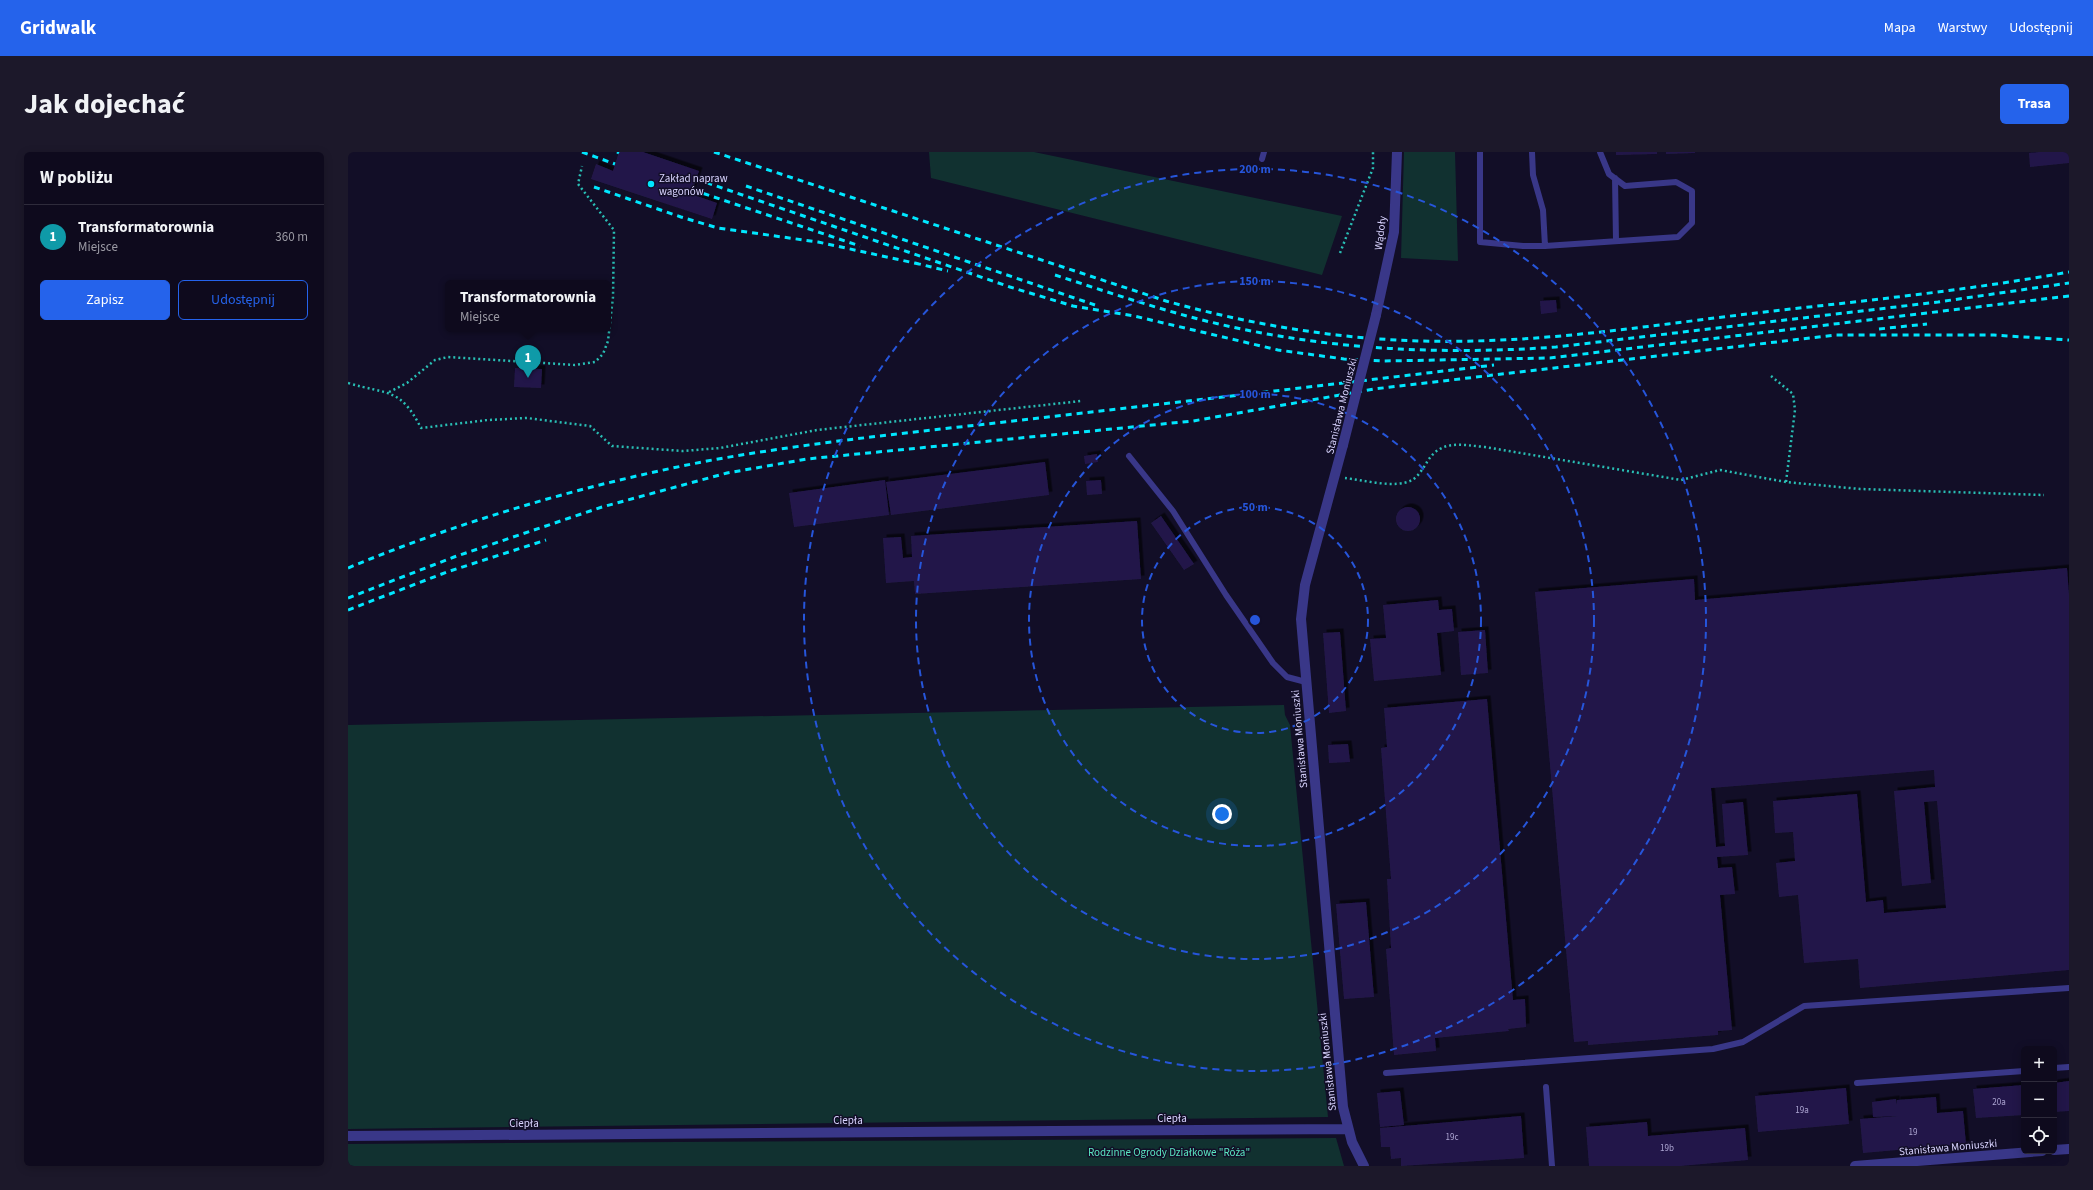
<!DOCTYPE html>
<html lang="pl">
<meta charset="utf-8">
<style>
body{margin:0;font-family:"Source Sans 3",sans-serif;background:#1c182a;color:#f1f3f6}
.controls{position:absolute;right:12px;bottom:12px;display:grid;overflow:hidden;border-radius:6px;box-shadow:0 2px 10px #0003}
.controls button{width:36px;height:36px;display:grid;place-items:center;padding:0;border:0;border-bottom:1px solid #2e2b3b;background:#0e0a1d;color:#f1f3f6;font:20px sans-serif}
.you{position:absolute;left:874px;top:662px;width:14px;height:14px;margin:-10px;border:3px solid #fff;border-radius:50%;background:#1a73e8;box-shadow:0 0 0 6px #1a73e833}
.badge{display:grid;place-items:center;width:26px;height:26px;border-radius:50%;background:#2563eb;color:#fff;font-size:13px;font-weight:700}
.pin{position:absolute;translate:-50% -33px;filter:drop-shadow(0 1px 2px #0008)}
.pin::after{content:'';position:absolute;top:21px;width:14px;height:12px;background:inherit;clip-path:polygon(0 0,100% 0,50% 100%)}
.popup{position:absolute;left:97px;top:128px;width:166px;height:52px;box-sizing:border-box;display:grid;place-content:center;border-radius:6px;background:#0e0a1d;filter:drop-shadow(0 1px 3px #0005);font-size:13px;white-space:nowrap;color:#9b9aa4}
.popup b{font-size:15px;color:#f1f3f6}
.popup::after{content:'';position:absolute;left:50%;top:100%;margin-left:-8px;border:8px solid transparent;border-top-color:#0e0a1d}
.list{margin:0;padding:0;list-style:none}
h2{display:flex;justify-content:space-between;align-items:center;height:52px;margin:0;padding:0 16px;font-size:17px}
h2 small{font-size:13px;font-weight:400;color:#9b9aa4}
.list li{display:grid;grid-template-columns:26px 1fr auto;gap:12px;align-items:center;box-sizing:border-box;height:64px;padding:0 16px;border-top:1px solid #2e2b3b}
.list b{display:block;font-size:15px;white-space:nowrap}
.list p{margin:0;font-size:13px;white-space:nowrap;color:#9b9aa4}
.list em{font-size:13px;font-style:normal;color:#9b9aa4}
.actions{display:flex;gap:8px;padding:12px 16px}
.actions a{flex:1;padding:9px 0;border:1px solid #2563eb;border-radius:6px;text-align:center;font-size:14px;color:#2563eb}
.actions .main{background:#2563eb;color:#fff}
.icon{flex:none;width:22px;height:22px;fill:none;stroke:currentColor;stroke-width:2;stroke-linecap:round;stroke-linejoin:round}
.map{position:relative;flex:none;width:1721px;height:1014px;overflow:hidden;border-radius:6px}
header{display:flex;align-items:center;gap:24px;box-sizing:border-box;height:56px;padding:0 20px;background:#2563eb;color:#fff}
header strong{font-size:19px}
nav{display:flex;gap:22px;margin-inline-start:auto;font-size:14px}
.intro{display:flex;align-items:center;justify-content:space-between;box-sizing:border-box;height:96px;padding:0 24px}
h1{margin:0;font-size:28px}
.button{padding:10px 18px;border-radius:6px;background:#2563eb;color:#fff;font-size:14px;font-weight:700}
main{display:flex;gap:24px;padding:0 24px}
aside{flex:1;background:#0e0a1d;border-radius:6px;box-shadow:0 2px 10px #0003}
.map>svg:first-child{display:block}
.green{fill:#113130}
.building{fill:#231949;filter:url(#shadow)}
.lines{fill:none;stroke-linecap:round;stroke-linejoin:round}
.path{stroke:#29beb4;stroke-width:2.5;stroke-dasharray:2 3;stroke-linecap:butt}
.service{stroke:#393788;stroke-width:6}
.minor{stroke:#393788;stroke-width:10}
.rail{stroke:#00e7ff;stroke-width:3;stroke-dasharray:6 5;stroke-linecap:butt}
.minor-bridge{stroke:#393788;stroke-width:10}
.ring{fill:none;stroke:#2655da;stroke-width:2;stroke-dasharray:7 5}
.poi-dot{fill:#00e7ff;stroke:#120e27;stroke-width:1.5}
.labels{text-anchor:middle;stroke-width:3;stroke-linejoin:round;paint-order:stroke}
.number-label{font-size:9px;fill:#aca5d2}
.poi-label{font-size:11px;fill:#d9d4ff;stroke:#120e27;text-anchor:start}
.street-label{font-size:11px;fill:#d9d4ff;stroke:#120e27}
.park-label{font-size:11px;fill:#5ae5c1;stroke:#120e27}
.centre{fill:#2655da;stroke:#120e27;stroke-width:2}
.ring-label{font-size:12px;text-anchor:middle;font-weight:bold;fill:#2655da;stroke:#120e27;stroke-width:3;stroke-linejoin:round;paint-order:stroke}
</style>
<header>
<strong>Gridwalk</strong>
<nav><a>Mapa</a><a>Warstwy</a><a>Udostępnij</a></nav>
</header>
<div class="intro"><h1>Jak dojechać</h1><a class="button">Trasa</a></div>
<main>
<aside>
<h2>W pobliżu<small></small></h2>
<ul class="list">
<li><span class="badge" style="background:#0f9aa8">1</span><div><b>Transformatorownia</b><p>Miejsce</p></div><em>360 m</em></li>
</ul>
<div class="actions"><a class="main">Zapisz</a><a>Udostępnij</a></div>
</aside>
<div class="map">
<svg width="1721" height="1014" viewBox="0 0 1721 1014">
<defs>
<filter id="shadow"><feDropShadow dx="3.5" dy="-3.5" stdDeviation="0" flood-color="#0009"/></filter>
</defs>
<rect width="100%" height="100%" fill="#120e27"/>
<!-- green -->
<path class="green" d="M581,0H686L994,64L974,123L583,26Z
M1056,0H1107L1110,109L1053,106Z
M936,553L937,563L942,573L980,965L0,977V573Z
M988,986L996,1014H0V992Z"/>
<!-- building -->
<path class="building" d="M271,0H295L351,19L343,42L369,51L364,67L243,27L248,12L265,19Z
M1268,0H1309V2L1268,3Z
M1318,0H1347V1L1318,2Z
M1692,0H1721V11L1682,15L1681,1Z
M1208,148L1209,160L1193,162L1192,149Z
M167,216L194,217L193,236L166,235Z
M749,302L750,310L737,312L736,304Z
M697,310L701,343L543,363L538,330Z
M537,328L541,363L446,375L441,341Z
M753,328L754,342L739,343L738,329Z
M1048 367a12 12 0 1 1 24 0a12 12 0 1 1-24 0Z
M813,364L846,412L836,418L803,371Z
M789,369L793,427L567,442L566,429L538,431L535,386L553,385L555,406L564,405L563,384Z
M1719,416L1721,443V818L1512,836L1510,807L1456,811L1450,743L1431,745L1428,711L1447,709L1445,680L1427,681L1425,649L1509,642L1518,750L1535,748L1536,761L1598,756L1589,649L1576,650L1583,731L1554,734L1546,639L1587,635L1586,618L1363,636L1368,695L1377,694L1374,652L1395,650L1400,703L1369,705L1370,716L1384,715L1387,742L1372,743L1384,878L1370,879V883L1240,893V889L1226,890L1187,440L1346,427L1347,448Z
M1090,448L1091,458L1104,457L1106,479L1089,481L1093,523L1026,529L1022,487L1038,486L1035,453Z
M1137,478L1140,521L1113,523L1110,480Z
M992,480L998,559L981,561L975,481Z
M1139,547L1165,848L1177,847L1178,875L1160,877L1161,879L1087,886L1088,899L1046,903L1038,797L1043,796L1039,727H1043L1033,596L1039,595L1036,556Z
M1000,592L1002,610L981,611L980,593Z
M1018,750L1026,845L996,847L988,752Z
M1721,929V959L1706,960V931Z
M1676,933V963L1628,966L1625,937Z
M1498,936L1501,972L1410,980L1407,944Z
M1052,939L1056,973L1032,975L1029,941Z
M1588,945L1589,961L1615,959L1618,992L1515,1001L1512,967L1550,964L1525,965L1524,950L1548,947L1549,953V948Z
M1173,964L1176,1006L1053,1014V1006L1043,1007L1042,995H1033L1032,976Z
M1299,970L1300,984L1397,976L1400,1008L1332,1014H1241L1238,975Z"/>
<g class="lines">
<!-- path -->
<path class="path" d="M992,101L1025,16V0
M1423,224L1445,242L1447,258L1438,330
M0,231C40,243 52,235 73,276L140,268L179,266L242,274L264,294L335,299L372,296L469,278L733,249
M41,240L59,231L87,208L100,205L227,213L247,210L255,202L260,189L265,145L266,78L230,32L234,14
M997,326C1015,328 1048,337 1064,328C1070,325 1076,315 1079,310C1093,287 1113,293 1137,295L1333,328L1372,318L1438,330L1512,337L1696,343"/>
<!-- service -->
<path class="service" d="M1132,0V90L1175,94H1197L1330,85L1344,71V39L1328,30L1277,34L1261,22L1252,0
M1184,0L1185,23L1195,58L1197,94
M914,7L916,0
M1267,26L1268,89
M781,304L825,359L878,443L925,511L939,525L958,530
M1706,916L1721,915
M1038,921L1365,897L1395,890L1456,854L1721,836
M1509,931L1676,919
M1198,935L1204,1014"/>
<!-- minor -->
<path class="minor" d="M1028,163L1046,80L1049,0
M995,293L957,433L953,467L995,955L1004,990L1016,1014
M0,984L1000,977
M1706,998L1721,997
M1507,1014L1694,999"/>
<!-- rail -->
<path class="rail" d="M234,0L267,12
M269,0L271,1
M366,0L818,149C918,177 1021,192 1125,189C1220,187 1314,172 1408,161C1512,149 1617,139 1721,120
M348,27L662,135L725,154L786,164L930,198L996,207L1035,209L1202,206L1721,144
M398,34L747,153
M246,35L333,65L370,76L470,90L571,112
M345,38L512,94
M567,111L600,119
M707,123C763,141 818,160 875,173C985,198 1096,203 1208,195L1590,150L1721,131
M1531,177L1579,172
M0,416C116,368 236,333 359,309C463,290 569,280 674,268C831,250 989,232 1146,213
M0,446L106,405L254,355L379,321L459,307L845,269L1026,237L1488,183H1646L1721,188
M0,458L99,420L198,388"/>
<!-- minor-bridge -->
<path class="minor-bridge" d="M995,293L1028,163"/>
</g>
<!-- distance rings -->
<g class="ring">
<circle cx="907" cy="468" r="113"/>
<circle cx="907" cy="468" r="226"/>
<circle cx="907" cy="468" r="339"/>
<circle cx="907" cy="468" r="451"/>
</g>
<!-- markers -->
<circle class="poi-dot" cx="303" cy="32" r="4"/>
<g class="labels">
<!-- number labels -->
<g class="number-label">
<text x="1651" y="953">20a</text>
<text x="1454" y="961">19a</text>
<text x="1565" y="983">19</text>
<text x="1104" y="988">19c</text>
<text x="1319" y="999">19b</text>
</g>
<!-- poi labels -->
<g class="poi-label">
<text x="311" y="30">Zakład napraw<tspan x="311" dy="13">wagonów</tspan></text>
</g>
<!-- street labels -->
<g class="street-label">
<text transform="translate(1032 81) rotate(-83)" y="4">Wądoły</text>
<text transform="translate(993 254) rotate(-76)" y="4">Stanisława Moniuszki</text>
<text transform="translate(951 587) rotate(-95)" y="4">Stanisława Moniuszki</text>
<text transform="translate(979 910) rotate(-96)" y="4">Stanisława Moniuszki</text>
<text x="824" y="970">Ciepła</text>
<text x="500" y="972">Ciepła</text>
<text x="176" y="975">Ciepła</text>
<text transform="translate(1600 995) rotate(-5)" y="4">Stanisława Moniuszki</text>
</g>
<!-- park labels -->
<g class="park-label">
<text x="821" y="1004">Rodzinne Ogrody Działkowe "Róża"</text>
</g>
</g>
<circle cx="907" cy="468" r="6" class="centre"/>
<g class="ring-label">
<text x="907" y="21">200 m</text>
<text x="907" y="133">150 m</text>
<text x="907" y="246">100 m</text>
<text x="907" y="359">50 m</text>
</g>
</svg>
<div class="controls">
<button>+</button>
<button>−</button>
<button><svg class="icon" aria-label="locate" viewBox="0 0 24 24"><circle cx="12" cy="12" r="6"/><path d="M12 2v4M12 18v4M2 12h4M18 12h4"/></svg></button>
</div>
<div class="you"></div>
<div class="pin badge" style="left:180px;top:226px;background:#0f9aa8">1</div>
<div class="popup"><b>Transformatorownia</b>Miejsce</div>
</div>
</main>
